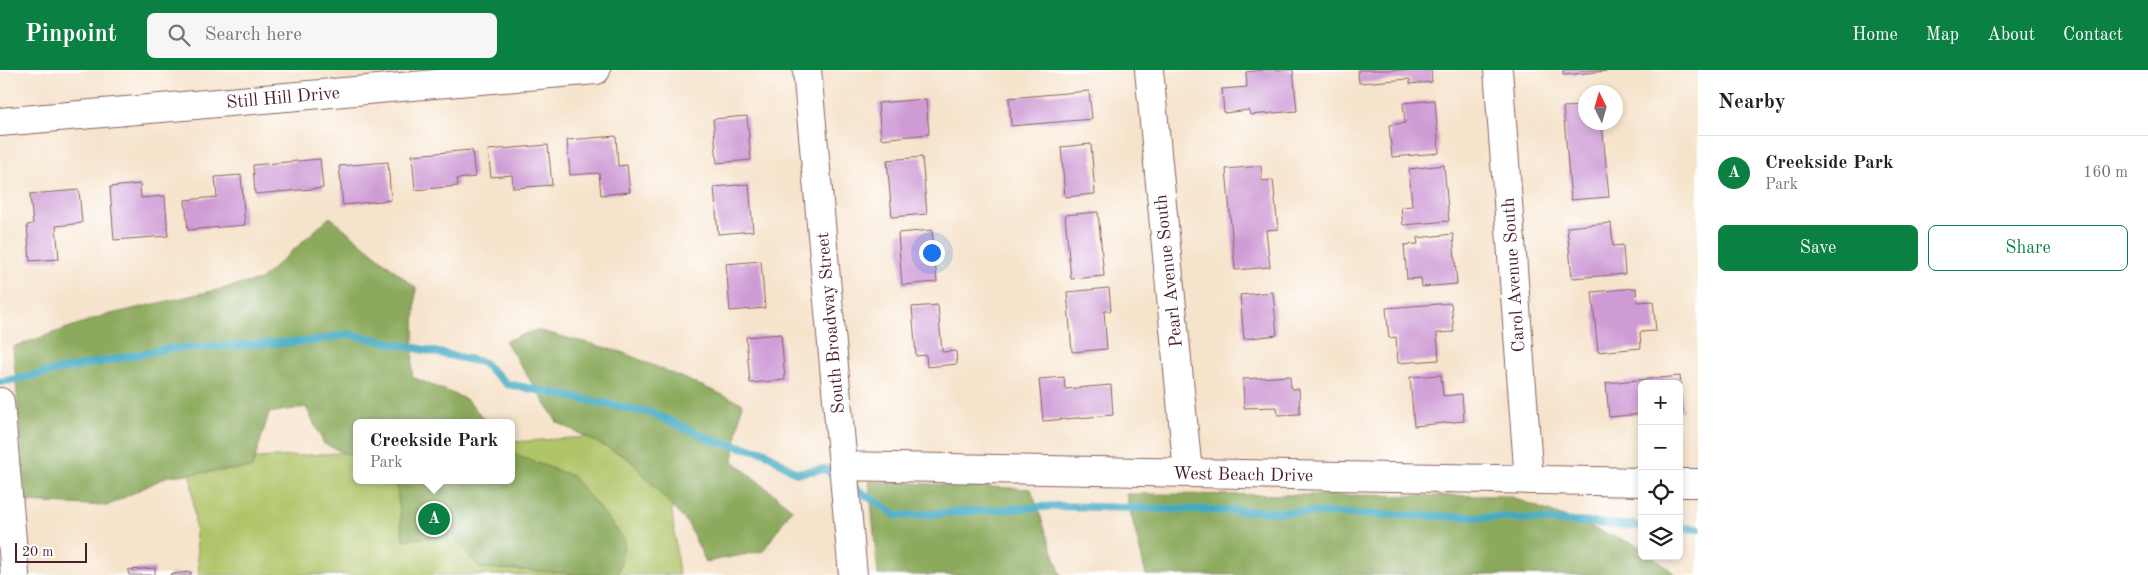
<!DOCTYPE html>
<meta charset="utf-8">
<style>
body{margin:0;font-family:"Old Standard TT",serif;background:#f6f6f6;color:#202124}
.controls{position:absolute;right:15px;bottom:15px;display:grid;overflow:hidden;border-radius:8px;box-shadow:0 2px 8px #0003}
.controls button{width:45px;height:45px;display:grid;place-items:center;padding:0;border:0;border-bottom:1px solid #e0e0e0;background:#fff;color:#202124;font:25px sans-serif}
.compass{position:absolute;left:1578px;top:15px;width:45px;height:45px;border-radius:50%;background:#fff;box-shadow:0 2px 8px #0003;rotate:355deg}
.scale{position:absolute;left:15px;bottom:12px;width:72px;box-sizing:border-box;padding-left:5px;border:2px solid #4a1f2b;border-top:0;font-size:14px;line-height:18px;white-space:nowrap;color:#4a1f2b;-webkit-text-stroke:4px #fff;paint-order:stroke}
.you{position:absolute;left:931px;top:182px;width:18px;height:18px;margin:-12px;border:4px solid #fff;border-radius:50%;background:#1a73e8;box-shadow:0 0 0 8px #1a73e833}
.badge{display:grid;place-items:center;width:32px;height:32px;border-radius:50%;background:#0b8043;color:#fff;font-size:16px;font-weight:700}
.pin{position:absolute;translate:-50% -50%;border:2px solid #fff;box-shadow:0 1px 5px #0006}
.popup{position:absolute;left:353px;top:349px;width:162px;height:65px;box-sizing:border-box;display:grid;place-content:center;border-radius:8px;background:#fff;filter:drop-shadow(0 1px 4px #0005);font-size:16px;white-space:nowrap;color:#757577}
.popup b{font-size:19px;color:#202124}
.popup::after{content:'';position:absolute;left:50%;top:100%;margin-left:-10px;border:10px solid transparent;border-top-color:#fff}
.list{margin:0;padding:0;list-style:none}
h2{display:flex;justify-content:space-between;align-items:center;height:65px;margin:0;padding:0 20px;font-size:21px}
h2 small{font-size:16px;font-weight:400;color:#757577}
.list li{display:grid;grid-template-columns:32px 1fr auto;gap:15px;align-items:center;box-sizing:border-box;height:75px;padding:0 20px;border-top:1px solid #e0e0e0}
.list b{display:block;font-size:19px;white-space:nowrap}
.list p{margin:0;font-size:16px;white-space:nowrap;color:#757577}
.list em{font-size:16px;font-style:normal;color:#757577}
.actions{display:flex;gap:10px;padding:15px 20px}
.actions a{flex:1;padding:11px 0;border:1px solid #0b8043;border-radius:8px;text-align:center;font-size:18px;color:#0b8043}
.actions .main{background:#0b8043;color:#fff}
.icon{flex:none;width:28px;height:28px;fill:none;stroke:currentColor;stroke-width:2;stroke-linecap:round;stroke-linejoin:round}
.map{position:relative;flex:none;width:1698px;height:505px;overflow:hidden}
header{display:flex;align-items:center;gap:30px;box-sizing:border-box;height:70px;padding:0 25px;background:#0b8043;color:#fff}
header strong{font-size:24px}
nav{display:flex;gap:28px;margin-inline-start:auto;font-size:18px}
.search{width:350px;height:45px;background:#f6f6f6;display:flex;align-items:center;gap:12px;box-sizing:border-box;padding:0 18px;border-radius:8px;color:#757577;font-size:19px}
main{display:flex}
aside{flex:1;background:#fff}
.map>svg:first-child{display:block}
.green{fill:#b0c569;stroke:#7d724a}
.forest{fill:#8caa5d;stroke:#6b6444}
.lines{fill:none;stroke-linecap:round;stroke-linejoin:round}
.stream{stroke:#43aac2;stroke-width:8}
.building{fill:#cf9bd5}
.minor-casing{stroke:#866463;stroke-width:30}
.minor{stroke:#fff;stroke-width:28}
.labels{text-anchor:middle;stroke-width:4.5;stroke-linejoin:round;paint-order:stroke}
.street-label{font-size:18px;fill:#4a1f2b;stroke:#fff}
</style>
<header>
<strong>Pinpoint</strong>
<div class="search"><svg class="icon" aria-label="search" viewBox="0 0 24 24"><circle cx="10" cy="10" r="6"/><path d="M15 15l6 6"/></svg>Search here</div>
<nav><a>Home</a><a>Map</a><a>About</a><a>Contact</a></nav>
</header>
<main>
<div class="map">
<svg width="1698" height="505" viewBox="0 0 1698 505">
<rect width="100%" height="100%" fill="#fff"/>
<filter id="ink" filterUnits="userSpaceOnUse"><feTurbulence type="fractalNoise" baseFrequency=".02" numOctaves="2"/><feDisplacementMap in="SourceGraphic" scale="10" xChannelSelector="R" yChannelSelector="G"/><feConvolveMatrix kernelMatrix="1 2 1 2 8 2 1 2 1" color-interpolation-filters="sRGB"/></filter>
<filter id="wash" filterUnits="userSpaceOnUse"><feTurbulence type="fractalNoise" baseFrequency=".0096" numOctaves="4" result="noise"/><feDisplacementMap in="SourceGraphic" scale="20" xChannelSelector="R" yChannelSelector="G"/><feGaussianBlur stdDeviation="1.12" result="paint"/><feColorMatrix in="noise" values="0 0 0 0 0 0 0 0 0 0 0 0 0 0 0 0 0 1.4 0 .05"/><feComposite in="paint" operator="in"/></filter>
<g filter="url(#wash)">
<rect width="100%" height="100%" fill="#f6e3cb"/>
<!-- green -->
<path class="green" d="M663,362L679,505H199L190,392L356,382V410H512V372Z"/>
<!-- forest -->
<path class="forest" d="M330,147L416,218L412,307L466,329L488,353H356V388L324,374L306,337L269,343L252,398L168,406L107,436L26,432L13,277L102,246L260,210Z
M536,260L619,281L742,333L733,391L792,439L763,481L706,492L688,454L629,389L557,352L505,271Z
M512,379L518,386L573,406L625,470L618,505H574L570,503L480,498L452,465L403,470L396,410H512Z
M869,411L1031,419L1061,505H878Z
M1126,424L1509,426L1642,477V486H1653L1676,505H1146Z"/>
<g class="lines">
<!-- stream -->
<path class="stream" d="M0,312L165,279L315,271L348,264L482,292L507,314L652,343L714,371L765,382L796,403L825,399L838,407
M852,416L898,446L1058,436L1510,448L1642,456
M1679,458L1698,459"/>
</g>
<g id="blocks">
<!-- building -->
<path class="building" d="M1264,0H1293L1297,41L1250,45L1249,40L1224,43L1222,19L1247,17L1246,2Z
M1358,0H1431L1432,12L1410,14V9L1359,13Z
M1563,0H1608V1L1563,5Z
M1089,21L1092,49L1011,56L1009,28Z
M926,29L929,64L881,69L878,33Z
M1435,30L1439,83L1392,87L1389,55L1405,53L1403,33Z
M1586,36V52H1602L1609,127L1571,130L1563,37Z
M747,46L751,90L717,93L713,49Z
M616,66L618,96L627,95L630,122L601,125L599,103L570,105L567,70Z
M1091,74L1095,124L1065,127L1061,77Z
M548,75L552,115L513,118L512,105L491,107L488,80Z
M472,80L475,107L457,109L458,116L415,120L412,85Z
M922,87L927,144L892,147L887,90Z
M320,89L323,118L255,124L253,95Z
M388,92L391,130L343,135L339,96Z
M1444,95L1449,151L1403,155L1401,137L1412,136L1409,99Z
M1261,96L1262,111L1273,110L1278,159L1266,160L1270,197L1235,200L1226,99Z
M241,105L245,155L188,160L185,130L217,127L215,107Z
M140,114L141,128L165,126L168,166L114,170L110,117Z
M749,114L753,161L718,164L714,117Z
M79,120L82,153L56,156L59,189L30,191L27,155L33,154L30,124Z
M1098,142L1104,206L1071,209L1065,145Z
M1611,153L1613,176L1623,175L1625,204L1572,208L1567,157Z
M932,160L937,212L902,215L898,163Z
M1453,164L1457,214L1422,217L1421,208L1407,209L1404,175L1418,174L1417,168Z
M761,191L765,238L730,241L726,194Z
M1109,218L1111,241H1104L1107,279L1072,282L1067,222Z
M1636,218L1637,232L1653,231L1656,261L1640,262L1641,278L1598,282L1592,222Z
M1273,222L1277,265L1244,269L1240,225Z
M1451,233L1454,262L1437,263L1439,290L1398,293L1396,267L1389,268L1386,238Z
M938,235L942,282L956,281L957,294L927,297L926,285L916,286L912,237Z
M781,264L785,310L750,313L746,267Z
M1441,305L1443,326L1462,324L1464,351L1414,356L1410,307Z
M1290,306L1291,319H1299L1300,344L1278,345L1277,337L1244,338L1243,309Z
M1680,306L1681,314H1642V344L1609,347L1606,313Z
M1064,307L1065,319L1111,315L1113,345L1043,351L1039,309Z
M1679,315L1683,341H1679Z
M155,498V505H129L128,500Z
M191,502V505H170V504Z"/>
</g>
</g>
<g filter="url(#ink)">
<use href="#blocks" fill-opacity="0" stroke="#866463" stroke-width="1"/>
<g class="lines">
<!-- minor casing -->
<g class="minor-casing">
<path id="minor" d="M807,0L853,505
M1149,0L1188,403
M1498,0L1529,410
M0,52L596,0
M0,332L15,505
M843,396L1642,412
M1679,413H1698"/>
</g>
<!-- minor -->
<use href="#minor" class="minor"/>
</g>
</g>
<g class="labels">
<!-- street labels -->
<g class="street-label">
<text transform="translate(283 27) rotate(-5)" y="6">Still Hill Drive</text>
<text transform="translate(1168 201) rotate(-96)" y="6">Pearl Avenue South</text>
<text transform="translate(1513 205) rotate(-94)" y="6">Carol Avenue South</text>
<text transform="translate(830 253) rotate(-95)" y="6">South Broadway Street</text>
<text transform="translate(1243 404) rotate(1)" y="6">West Beach Drive</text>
</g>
</g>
</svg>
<div class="controls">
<button>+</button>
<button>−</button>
<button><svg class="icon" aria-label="locate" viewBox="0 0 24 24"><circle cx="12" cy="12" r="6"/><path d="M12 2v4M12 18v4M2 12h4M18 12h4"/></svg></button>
<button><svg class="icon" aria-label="layers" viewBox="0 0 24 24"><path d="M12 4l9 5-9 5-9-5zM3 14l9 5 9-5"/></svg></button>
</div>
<svg class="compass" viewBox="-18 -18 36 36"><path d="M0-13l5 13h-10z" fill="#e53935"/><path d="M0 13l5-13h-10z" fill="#757577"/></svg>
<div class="scale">20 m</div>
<div class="you"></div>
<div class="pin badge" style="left:434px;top:449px">A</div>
<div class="popup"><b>Creekside Park</b>Park</div>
</div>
<aside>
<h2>Nearby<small></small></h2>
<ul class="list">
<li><span class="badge">A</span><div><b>Creekside Park</b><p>Park</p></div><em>160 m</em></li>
</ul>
<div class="actions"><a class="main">Save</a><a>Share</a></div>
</aside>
</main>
